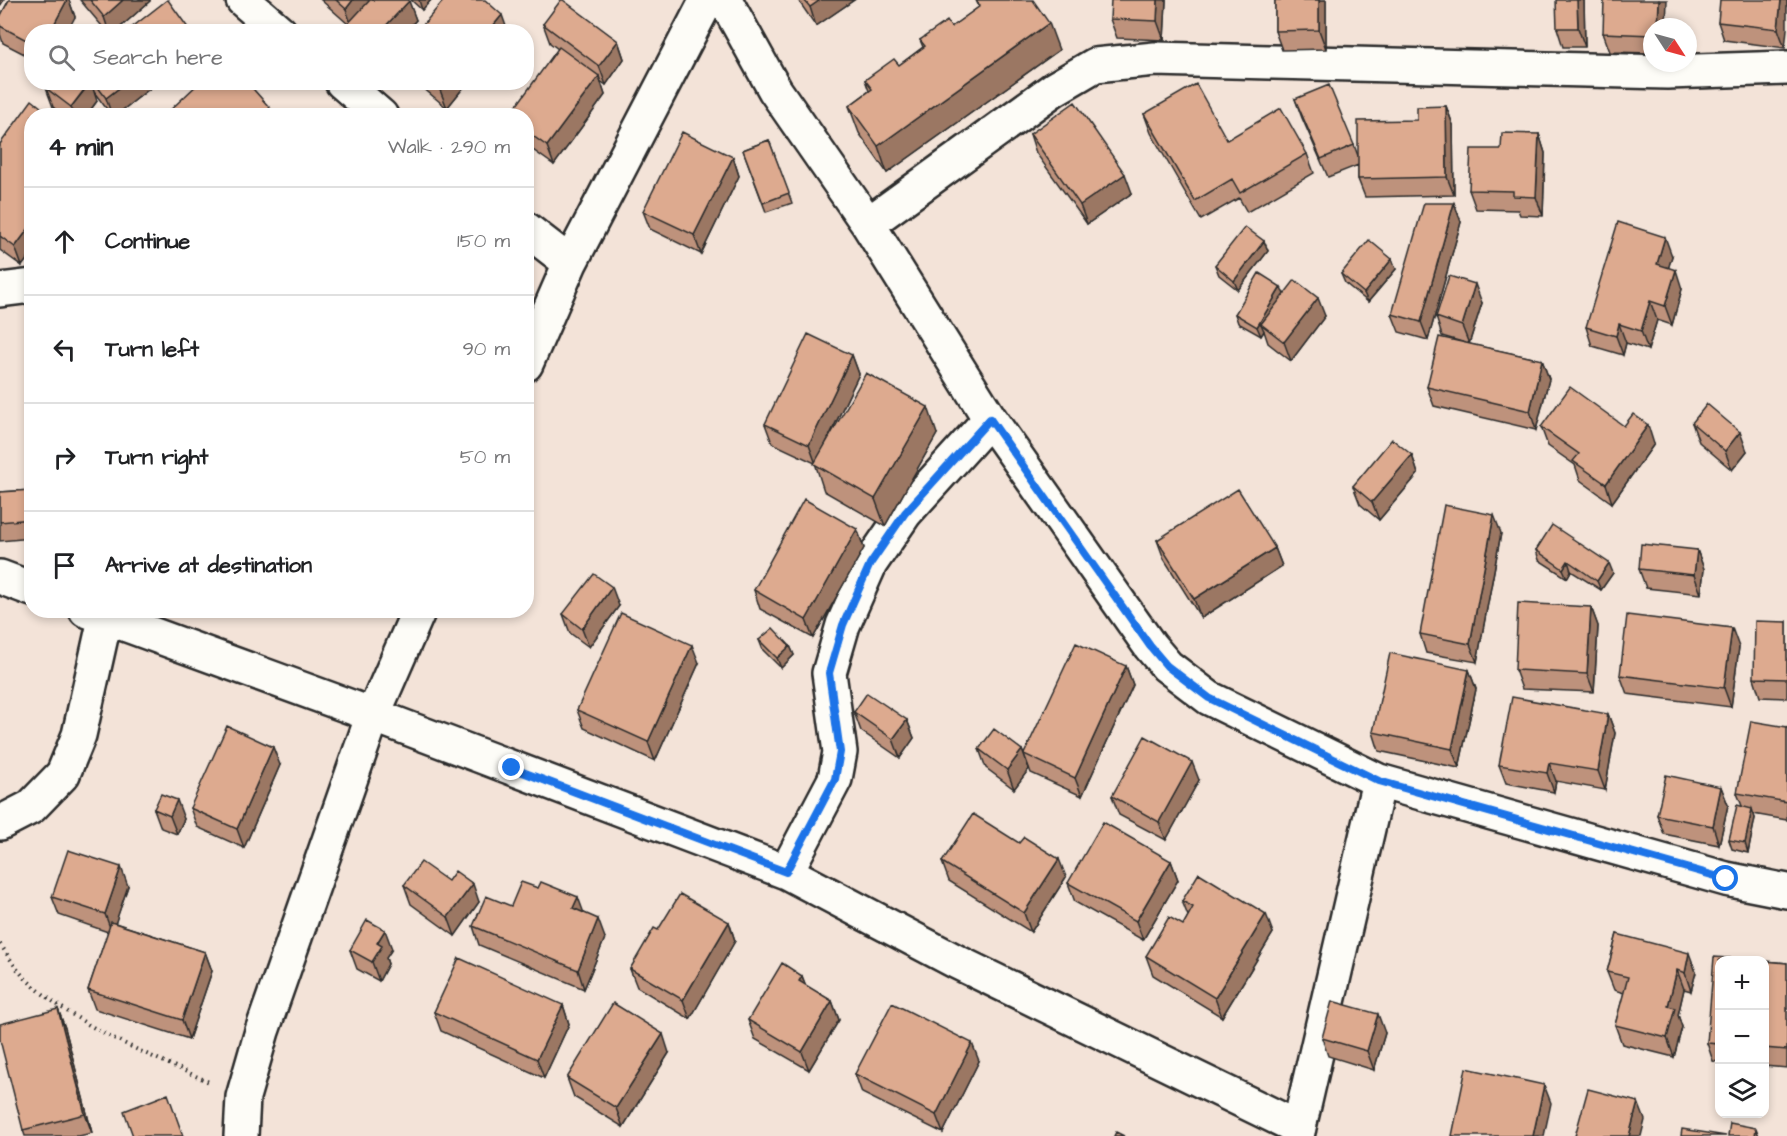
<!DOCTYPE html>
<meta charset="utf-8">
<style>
body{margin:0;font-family:"Architects Daughter",sans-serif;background:#f6f6f6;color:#202124}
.controls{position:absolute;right:18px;bottom:18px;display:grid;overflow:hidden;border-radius:12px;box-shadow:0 3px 9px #0003}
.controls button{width:54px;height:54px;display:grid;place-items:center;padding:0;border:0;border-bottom:2px solid #e0e0e0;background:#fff;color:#202124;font:30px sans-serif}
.compass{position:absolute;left:1643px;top:18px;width:54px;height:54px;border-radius:50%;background:#fff;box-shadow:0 3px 9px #0003;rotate:126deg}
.stop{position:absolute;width:18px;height:18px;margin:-14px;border:4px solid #1a73e8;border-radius:50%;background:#fff}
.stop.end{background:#1a73e8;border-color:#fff;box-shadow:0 2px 6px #0008}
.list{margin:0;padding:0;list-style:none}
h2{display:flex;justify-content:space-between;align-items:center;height:78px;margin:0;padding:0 24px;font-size:26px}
h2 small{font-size:20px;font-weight:400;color:#757577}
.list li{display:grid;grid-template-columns:39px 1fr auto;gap:18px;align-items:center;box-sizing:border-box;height:108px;padding:0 24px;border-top:2px solid #e0e0e0}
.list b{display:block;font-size:22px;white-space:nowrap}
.list em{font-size:20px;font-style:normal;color:#757577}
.icon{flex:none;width:33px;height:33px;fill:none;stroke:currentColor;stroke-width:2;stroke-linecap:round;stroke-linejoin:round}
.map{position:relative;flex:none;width:1787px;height:1136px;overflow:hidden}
.search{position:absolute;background:#fff;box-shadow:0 3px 9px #0003;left:24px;top:24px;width:510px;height:66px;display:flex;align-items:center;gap:15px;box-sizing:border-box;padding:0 21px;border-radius:24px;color:#757577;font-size:22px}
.panel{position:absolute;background:#fff;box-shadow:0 3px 9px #0003;left:24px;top:108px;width:510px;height:510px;border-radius:24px}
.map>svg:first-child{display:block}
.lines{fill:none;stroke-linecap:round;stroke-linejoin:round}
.street-casing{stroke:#2b2b2b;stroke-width:38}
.path{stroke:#2b2b2b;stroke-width:4;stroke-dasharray:1.5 4.5;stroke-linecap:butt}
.street{stroke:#fdfcf7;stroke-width:33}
.wall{fill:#be927b;stroke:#2b2b2b;stroke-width:1.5}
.shaded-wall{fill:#9b7764;stroke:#2b2b2b;stroke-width:1.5}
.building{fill:#ddaa8f;stroke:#2b2b2b;stroke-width:1.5}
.route{stroke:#1a73e8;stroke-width:8}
</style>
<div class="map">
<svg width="1787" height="1136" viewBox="0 0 1787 1136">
<rect width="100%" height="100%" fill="#f3e3d8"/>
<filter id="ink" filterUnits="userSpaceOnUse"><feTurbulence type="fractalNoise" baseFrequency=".0167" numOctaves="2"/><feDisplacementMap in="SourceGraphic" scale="12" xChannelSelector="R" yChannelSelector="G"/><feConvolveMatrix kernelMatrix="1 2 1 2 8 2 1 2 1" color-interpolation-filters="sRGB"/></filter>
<g filter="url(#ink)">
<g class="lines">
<!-- street casing -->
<g class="street-casing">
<path id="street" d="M243,0L280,32
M725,0L775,90L868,224L990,419L1150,646L1167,666L1209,698L1379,781L1726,879L1787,891
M342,82L381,116
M868,224L1054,89L1095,65L1155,59L1667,72L1787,68
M526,229L570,263
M0,290L32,286
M526,364L570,263L707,0
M0,577L32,589
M86,610L373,715L786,872L957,962L1299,1128
M0,823L31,807L63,774L79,735L107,610
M786,872L835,779L840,752L829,673L843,625L870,564L905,513L990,419
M241,1136L243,1097L262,1031L373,715L419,610
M1297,1136L1379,781"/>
</g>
<!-- path -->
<path class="path" d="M0,944C8,955 15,968 25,978C76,1027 146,1053 209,1082"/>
<!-- street -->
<use href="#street" class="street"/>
</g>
<!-- wall -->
<path class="wall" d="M9,0H69L75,17L32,32V58L3,43L0,34V17Z
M80,0H150V1L115,32H107Z
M321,0H408L416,20L405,32H344L343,29L348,24Z
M411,0H431L422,10Z
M798,0H854L816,26Z
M976,0L1059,50L887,173L859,133L849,106L869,91L865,80L899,65L923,47L920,40L951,27L979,7Z
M1166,0L1164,40L1117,38L1110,19Z
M1275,0H1326V49L1282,50L1275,31Z
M1584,0L1585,47H1563L1557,28Z
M1787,0L1785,48L1724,40L1718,22Z
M543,24L618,41L624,59L606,85L600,81L605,95L554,165L526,145V116L558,49L550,43Z
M1652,27V53L1610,52L1603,33Z
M50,82H158L115,116H112L94,92L97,101L86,116H64L53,107L46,88Z
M416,82H468L447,108Z
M1295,99L1354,145L1358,156L1417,120L1446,106L1453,125L1454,195L1365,197L1358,179V165L1328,177L1302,118Z
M1144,114L1227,140L1307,154L1314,173L1247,212L1239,198L1201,220L1151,133Z
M32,116V253L22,266L0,250V144Z
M1030,134L1132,193L1087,224L1036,153Z
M1539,134L1545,153L1543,216L1520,215L1518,210L1476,209L1469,190L1501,149Z
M769,140L792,203L766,212L743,150Z
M733,157L739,176L701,254L650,229L643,211Z
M1454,203L1461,222L1428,340L1399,332L1392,314Z
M1264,241L1268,251L1238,290L1219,275L1215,265Z
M1672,256L1668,268L1682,289L1672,325L1657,320L1648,350L1626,343L1623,355L1592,346L1586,327Z
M1392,259L1396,269L1368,302L1345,283L1341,274Z
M1284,295L1325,316L1291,361L1268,343L1264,331L1261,336L1238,323L1235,314Z
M1482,303L1469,344L1542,360L1549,379L1536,430L1434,406L1427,387L1462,342L1442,336L1436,317Z
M852,355L859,374L825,445L937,434L885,526L824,491L815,463L772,443L765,424Z
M1692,423L1747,451L1732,470L1699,442Z
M1624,426L1654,444L1612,503L1580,480L1575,465L1548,446L1541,427Z
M1412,455L1418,474L1379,520L1360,504L1353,486Z
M32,490V538L0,541V492Z
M857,529L864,548L813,638L760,609L754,590Z
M1501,533L1477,662L1426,653L1420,634Z
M1157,540L1275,548L1282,566L1201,618L1164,559Z
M1536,550L1613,573L1601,590L1571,571L1567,578L1539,560Z
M1697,550L1704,569L1701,594L1646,588L1639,569Z
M619,606L589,647L570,633L563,614Z
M1591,607L1598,626L1594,692L1522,689L1515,670Z
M1787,622V698L1760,697L1754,678Z
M759,640L790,646L794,655L781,668L763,650Z
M1739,647L1731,707L1627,694L1620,675Z
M699,663L655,761L584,728L577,710Z
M1126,666L1133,685L1082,796L1031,773L1024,754Z
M1469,670L1476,689L1459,768L1379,751L1373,732Z
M854,712L907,720L914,738L900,758L861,731Z
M1608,714L1615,733L1605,790L1556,781L1554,792L1506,783L1499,765Z
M1787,727V820L1753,814L1755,818L1748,853L1732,849L1729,840L1742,806L1737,793Z
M979,749L1022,750L1029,769L1014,789L986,768Z
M280,765L244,848L197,827L190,808Z
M1199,780L1166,840L1119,815L1112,796Z
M1721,787L1728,805L1719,845L1664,834L1657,815Z
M154,809L184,819L177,834L161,828Z
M1171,861L1178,880L1143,940L1075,902L1068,883Z
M942,862L1066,877L1031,932L949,881Z
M448,881L479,902L455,936L411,904L404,885Z
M128,886L115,923L205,952L212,971L189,1039L95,1009L88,990L108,932L59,915L52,897Z
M1182,901L1273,933L1222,1017L1153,975L1146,956L1183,925L1188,916Z
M511,906L583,913L605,938L584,989L479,945L473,926Z
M729,922L735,941L690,1019L637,987L630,969L658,930Z
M1617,934L1696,972L1691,991L1684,989L1678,1015L1682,1027L1674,1057L1622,1044L1615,1025L1624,993L1614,990L1607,972Z
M392,949L386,958L388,964L379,981L357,969L350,950Z
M1719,960V1062L1713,1061L1707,1043Z
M1764,961L1787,963V1068L1764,1066Z
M802,976L806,986L832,1001L839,1020L809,1070L755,1039L748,1020Z
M563,1005L569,1024L544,1078L441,1031L434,1012Z
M58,1009L65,1028L92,1133L79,1136H25L23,1130Z
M1385,1033L1374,1070L1328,1056L1322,1038Z
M669,1053L623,1127L574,1097L567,1078Z
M979,1061L943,1133L862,1093L855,1074Z"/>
<!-- shaded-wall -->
<path class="shaded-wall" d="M0,0H4L0,6Z
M67,0H69L75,17L67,32H50Z
M123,0H150V1L115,32H109L104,17Z
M353,0H376L352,27L346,9Z
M419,0H431L422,10Z
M820,0H854L816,26L810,7Z
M1158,0H1166L1164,40L1157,21Z
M1319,0H1326V49L1319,30Z
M1577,0H1584L1585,47L1578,28Z
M1659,0H1667L1666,27H1658Z
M1781,0H1787V29L1785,48L1778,29Z
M409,1L416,20L405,32H380Z
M502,15L508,32H488Z
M1049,23L1059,50L887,173L878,146Z
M618,41L624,59L606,85L599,66Z
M599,76L605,95L554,165L547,146Z
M91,82L97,101L86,116H74L71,107Z
M127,82H158L115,116H112L106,98Z
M446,82H468L447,108L440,90Z
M1446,106L1453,125L1454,195L1447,177Z
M1539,134L1545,153L1543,216L1536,197Z
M733,157L739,176L701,254L694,235Z
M1125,174L1132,193L1087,224L1080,205Z
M1454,203L1461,222L1428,340L1421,322Z
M32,224V253L22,266L15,247Z
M1665,237L1672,256L1664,283L1657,264Z
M1264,241L1268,251L1238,290L1234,281Z
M1392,259L1396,269L1368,302L1364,293Z
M1676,270L1682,289L1672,325L1665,306Z
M1475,284L1482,303L1469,344L1462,326Z
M1281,287L1285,297L1261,324L1264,331L1261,336L1257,327Z
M1318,298L1325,316L1291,361L1284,342Z
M1650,301L1657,320L1648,350L1641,331Z
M1619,324L1626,343L1623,355L1616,336Z
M852,355L859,374L816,464L809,445Z
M1542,360L1549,379L1536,430L1530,411Z
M928,407L937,434L885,526L875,499Z
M1648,425L1654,444L1612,503L1606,484Z
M1740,432L1747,451L1732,470L1725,451Z
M1412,455L1418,474L1379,520L1372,502Z
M1494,515L1501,533L1477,662L1470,644Z
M857,529L864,548L813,638L806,620Z
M1275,548L1282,566L1201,618L1194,599Z
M1697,550L1704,569L1701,594L1694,575Z
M1568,561L1571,571L1567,578L1563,569Z
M1609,563L1613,573L1601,590L1597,581Z
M612,587L619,606L589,647L582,629Z
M1591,607L1598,626L1594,692L1587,674Z
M1732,628L1739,647L1731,707L1724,688Z
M692,645L699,663L655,761L648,742Z
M790,646L794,655L781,668L777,658Z
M1126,666L1133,685L1082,796L1075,778Z
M1469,670L1476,689L1459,768L1452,749Z
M1608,714L1615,733L1605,790L1598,771Z
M907,720L914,738L900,758L893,739Z
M273,747L280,765L244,848L237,829Z
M1022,750L1029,769L1014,789L1007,770Z
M1192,762L1199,780L1166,840L1159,822Z
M1549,763L1556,781L1554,792L1547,773Z
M1721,787L1728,805L1719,845L1713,826Z
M177,800L184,819L177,834L170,816Z
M1752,809L1755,818L1748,853L1745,843Z
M1059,859L1066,877L1031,932L1024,913Z
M1171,861L1178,880L1143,940L1136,921Z
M121,867L128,886L112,933L105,914Z
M473,884L479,902L455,936L448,917Z
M578,897L585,916L573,908Z
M1266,914L1273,933L1222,1017L1215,998Z
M598,919L605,938L584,989L578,970Z
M729,922L735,941L690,1019L683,1000Z
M385,930L392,949L386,958L388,964L379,981L372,962L377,943Z
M205,952L212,971L189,1039L182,1020Z
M1689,953L1696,972L1691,991L1685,973Z
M1677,970L1684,989L1678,1015L1682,1027L1674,1057L1667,1038L1668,1006Z
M802,976L809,995L799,981Z
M832,1001L839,1020L809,1070L802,1052Z
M563,1005L569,1024L544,1078L537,1059Z
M58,1009L65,1028L92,1133L85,1114Z
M1378,1014L1385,1033L1374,1070L1367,1051Z
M663,1034L669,1053L623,1127L616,1108Z
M972,1043L979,1061L943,1133L936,1115Z
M1544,1085L1551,1103L1544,1136H1533Z
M1638,1102L1645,1120L1641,1136H1629Z
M1756,1128L1759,1136H1755Z"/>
<!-- building -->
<path class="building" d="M9,0H67L50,32H32V43L0,26V17Z
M90,0H123L104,17Z
M168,0L191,32H126L167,0Z
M336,0H353L346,9Z
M370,0H408L409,1L380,32H346L343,29Z
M444,0H485L502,15L488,32H417Z
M561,0H563L618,41L599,66L543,24Z
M804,0H820L810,7Z
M976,0H1033L1049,23L878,146L849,106L872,89L865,80L894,59L899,65L925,46L920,40L947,21L951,27L980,6Z
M1111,0H1158L1157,21L1110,19Z
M1275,0H1319V30L1275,31Z
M1556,0H1577L1578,28H1557Z
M1604,0H1659L1658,27H1652V35L1603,33Z
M1720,0H1781L1778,29L1718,22Z
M559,47L599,76L547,146L526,131V116H509Z
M50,82H90L71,107L46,88Z
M94,82H127L106,98Z
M200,82H247L277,116H164Z
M431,82H446L440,90Z
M1196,84L1227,140L1281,108L1307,154L1240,193L1232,179L1195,201L1144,114Z
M1329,85L1354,145L1321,159L1295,99Z
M32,100L52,116H32V224L15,247L0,236V144Z
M1075,102L1125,174L1080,205L1030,134Z
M1446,106L1447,177L1358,179V121L1417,120V107Z
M682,132L733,157L694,235L643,211Z
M1502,133L1539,134L1536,197L1513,196V191L1469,190L1471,149H1501Z
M769,140L789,193L763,203L743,150Z
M1424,203H1454L1421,322L1392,314Z
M1618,222L1665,237L1657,264L1676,270L1665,306L1650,301L1641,331L1619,324L1616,336L1586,327Z
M1245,227L1264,241L1234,281L1215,265Z
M1369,240L1392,259L1364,293L1341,274Z
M1259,273L1281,287L1257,327L1235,314Z
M1449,276L1475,284L1462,326L1436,317Z
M1295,280L1318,298L1284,342L1261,324Z
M808,334L852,355L809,445L765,424Z
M1439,337L1542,360L1530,411L1427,387Z
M866,373L928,407L875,499L814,464Z
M1570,387L1624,426L1633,414L1648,425L1606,484L1573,461L1579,454L1541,427Z
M1707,404L1740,432L1725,451L1692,423Z
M1392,439L1412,455L1372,502L1353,486Z
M1238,489L1275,548L1194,599L1157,540Z
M32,490V519L0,522V492Z
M804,499L857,529L806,620L754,590Z
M1444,505L1494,515L1470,644L1420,634Z
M1552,525L1609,563L1597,581L1568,561L1563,569L1536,550Z
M1641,544L1697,550L1694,575L1639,569Z
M594,574L612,587L582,629L563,614Z
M1518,603L1591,607L1587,674L1515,670Z
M621,613L692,645L648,742L577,710Z
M1627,615L1732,628L1724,688L1620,675Z
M1755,621L1787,622V679L1754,678Z
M773,628L790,646L777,658L759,640Z
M1076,643L1126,666L1075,778L1024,754Z
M1390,653L1469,670L1452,749L1373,732Z
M867,693L907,720L893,739L854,712Z
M1512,697L1608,714L1598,771L1549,763L1547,773L1499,765Z
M1751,721L1787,727V802L1737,793Z
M227,726L273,747L237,829L190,808Z
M994,729L1022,750L1007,770L979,749Z
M1145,736L1192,762L1159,822L1112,796Z
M1666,775L1721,787L1713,826L1657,815Z
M161,794L177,800L170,816L154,809Z
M1737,805L1752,809L1745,843L1729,840Z
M973,814L1019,843L1024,837L1059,859L1024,913L942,862Z
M1103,822L1171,861L1136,921L1068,883Z
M68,850L121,867L105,914L52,897Z
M421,862L448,881L455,871L473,884L448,917L404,885Z
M1199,873L1266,914L1215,998L1146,956L1169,917L1183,925L1193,907L1182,901Z
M521,882L538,888L541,882L578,897L573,908L598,919L578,970L473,926L486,896L511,906Z
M680,894L729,922L683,1000L630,969L654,928L658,930Z
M367,920L385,930L377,943L382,946L372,962L350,950Z
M111,922L205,952L182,1020L88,990Z
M1617,934L1689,953L1685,973L1677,970L1668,1006L1675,1008L1667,1038L1615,1025L1628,977L1607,972Z
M1714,957L1757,960H1719V1044L1707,1043Z
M459,958L563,1005L537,1059L434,1012Z
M1764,961L1787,963V1050L1764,1048Z
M782,963L802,976L799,981L832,1001L802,1052L748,1020Z
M1332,1001L1378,1014L1367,1051L1322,1038Z
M613,1003L663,1034L616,1108L567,1078Z
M892,1003L972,1043L936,1115L855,1074Z
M58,1009L85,1114L23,1130L0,1040V1024Z
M1466,1068L1544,1085L1533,1136H1452Z
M1588,1089L1638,1102L1629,1136H1575Z
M168,1094L183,1136H133L124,1111Z
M1730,1123L1756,1128L1755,1136H1728Z
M1682,1129L1726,1136H1681Z
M1116,1132L1124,1136H1114Z"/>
</g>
<g class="lines" filter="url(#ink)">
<!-- route -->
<path class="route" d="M512,768L786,872L835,779L840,752L829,673L843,625L870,564L905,513L990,419L1150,646L1167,666L1209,698L1379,781L1726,879"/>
</g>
</svg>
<div class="controls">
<button>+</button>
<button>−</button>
<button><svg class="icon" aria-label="layers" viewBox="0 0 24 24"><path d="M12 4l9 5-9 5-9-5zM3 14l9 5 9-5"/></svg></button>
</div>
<svg class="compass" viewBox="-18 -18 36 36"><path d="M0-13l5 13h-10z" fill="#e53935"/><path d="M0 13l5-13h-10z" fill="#757577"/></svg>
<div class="stop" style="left:1726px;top:879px"></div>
<div class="stop end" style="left:512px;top:768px"></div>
<div class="search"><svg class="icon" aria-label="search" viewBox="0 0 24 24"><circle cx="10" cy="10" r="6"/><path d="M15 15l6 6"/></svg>Search here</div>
<section class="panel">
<h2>4 min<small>Walk · 290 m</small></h2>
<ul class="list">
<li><svg class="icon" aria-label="ahead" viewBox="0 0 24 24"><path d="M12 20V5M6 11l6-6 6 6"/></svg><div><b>Continue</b></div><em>150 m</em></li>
<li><svg class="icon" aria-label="left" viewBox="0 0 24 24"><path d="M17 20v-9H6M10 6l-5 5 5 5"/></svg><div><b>Turn left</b></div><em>90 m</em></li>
<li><svg class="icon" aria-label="right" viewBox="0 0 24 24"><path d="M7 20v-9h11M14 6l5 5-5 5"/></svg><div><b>Turn right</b></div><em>50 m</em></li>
<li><svg class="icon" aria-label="arrive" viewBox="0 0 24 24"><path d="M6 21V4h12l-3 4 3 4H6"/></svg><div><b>Arrive at destination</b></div></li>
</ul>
</section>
</div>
